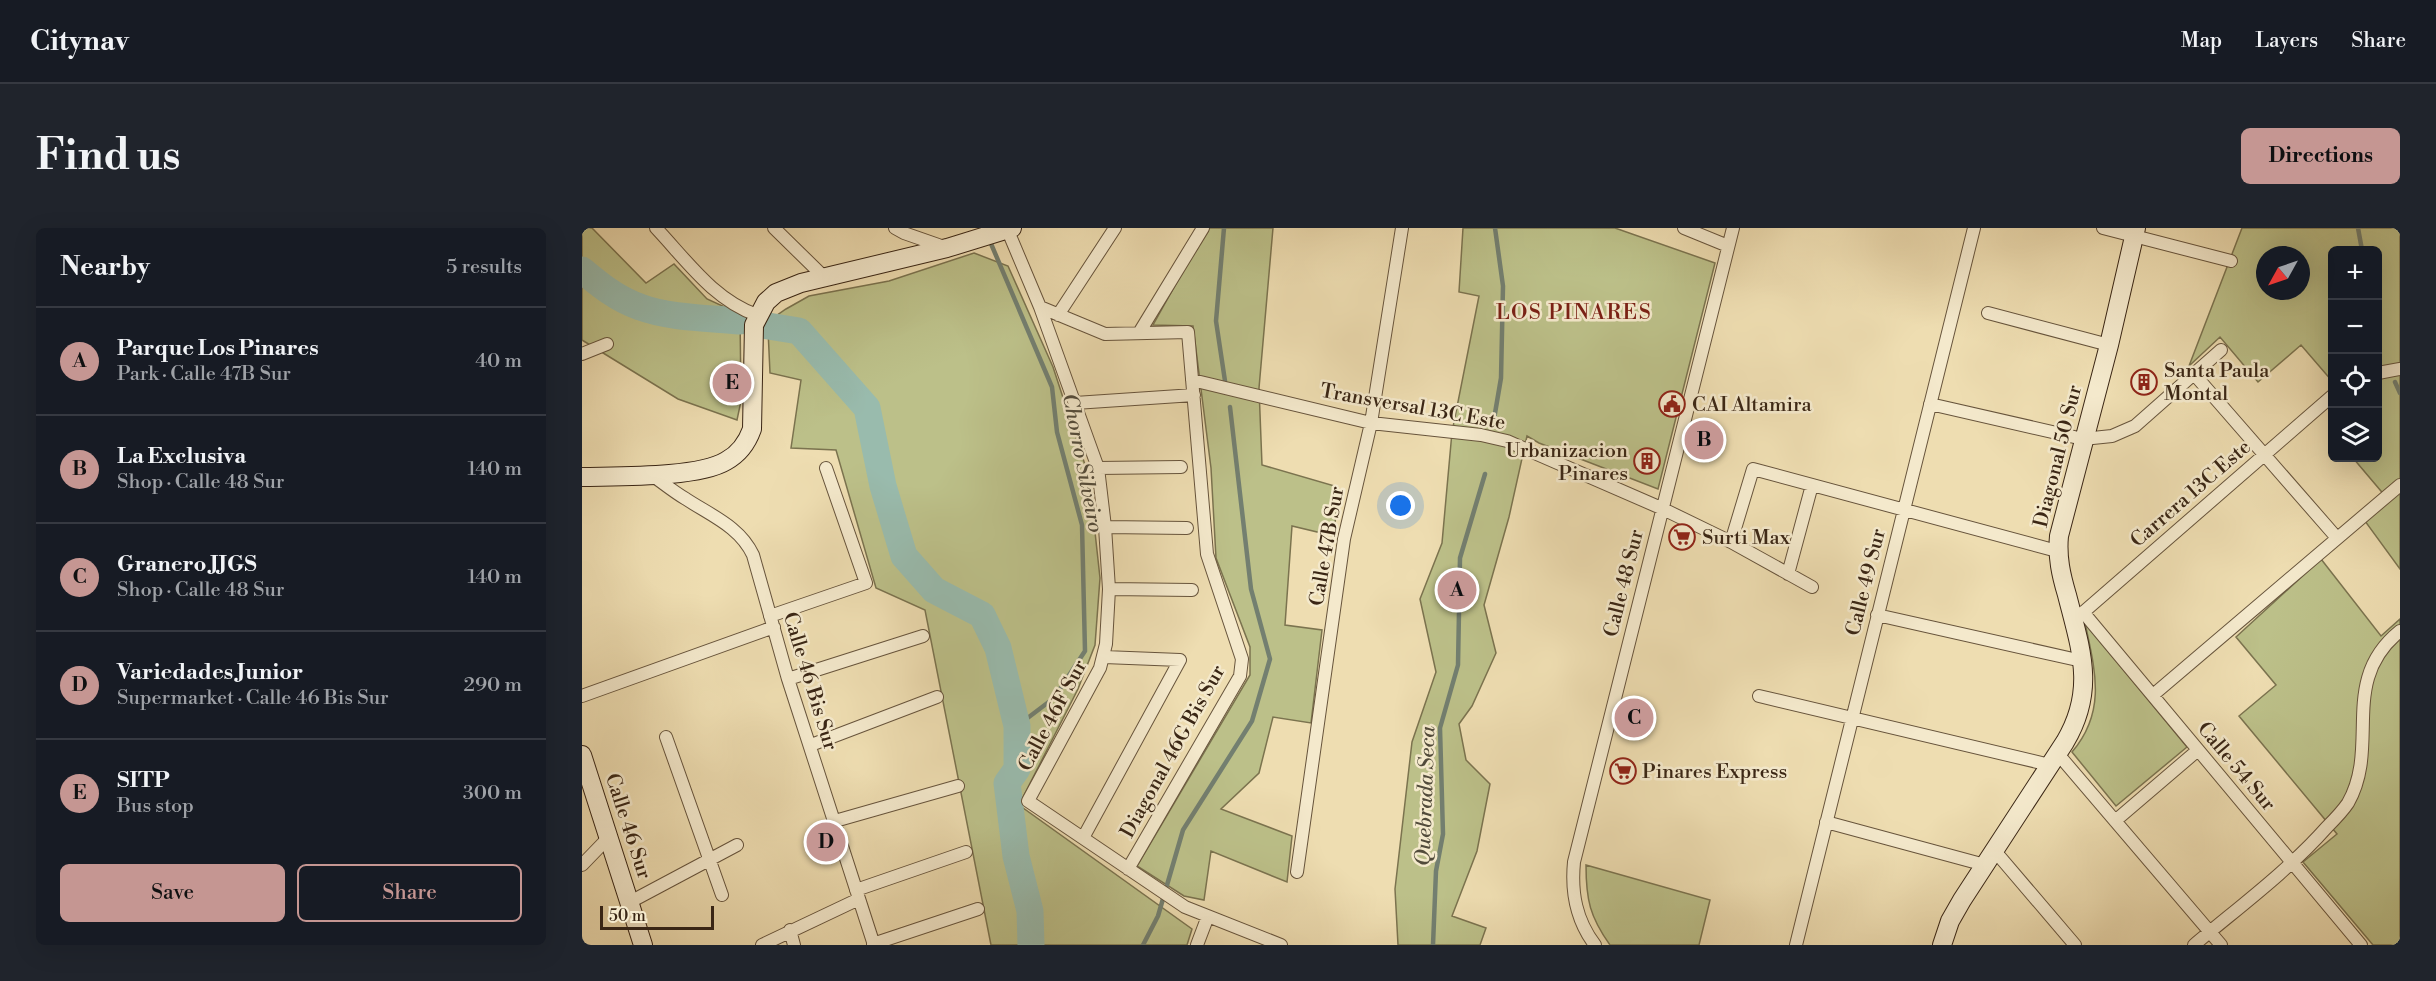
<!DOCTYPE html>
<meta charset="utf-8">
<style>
body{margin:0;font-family:"Libre Bodoni",serif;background:#20242c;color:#f1f3f6}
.controls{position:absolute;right:18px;top:18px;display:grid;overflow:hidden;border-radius:9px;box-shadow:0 6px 24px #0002}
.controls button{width:54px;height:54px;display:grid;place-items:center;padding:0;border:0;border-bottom:2px solid #363941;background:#171b24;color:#f1f3f6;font:30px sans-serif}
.compass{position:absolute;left:1674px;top:18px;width:54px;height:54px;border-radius:50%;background:#171b24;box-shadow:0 6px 24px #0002;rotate:230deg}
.scale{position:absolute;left:18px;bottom:15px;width:114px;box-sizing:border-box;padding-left:6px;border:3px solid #3a2615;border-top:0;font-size:16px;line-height:21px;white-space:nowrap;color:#3a2615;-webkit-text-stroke:4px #f4e9cc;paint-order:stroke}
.you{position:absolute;left:819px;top:278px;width:21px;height:21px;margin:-15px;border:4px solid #fff;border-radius:50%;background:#1a73e8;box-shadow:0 0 0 9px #1a73e833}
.badge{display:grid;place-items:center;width:39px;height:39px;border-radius:50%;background:#c59692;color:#111;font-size:20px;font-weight:700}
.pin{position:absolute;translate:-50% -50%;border:3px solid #fff;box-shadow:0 2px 6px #0006}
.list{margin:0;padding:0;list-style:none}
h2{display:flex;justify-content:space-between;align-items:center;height:78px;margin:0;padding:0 24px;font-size:26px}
h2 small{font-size:20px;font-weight:400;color:#9ea1a6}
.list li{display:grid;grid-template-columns:39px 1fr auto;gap:18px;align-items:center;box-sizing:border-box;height:108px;padding:0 24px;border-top:2px solid #363941}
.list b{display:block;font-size:22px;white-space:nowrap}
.list p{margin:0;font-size:20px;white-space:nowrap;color:#9ea1a6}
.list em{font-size:20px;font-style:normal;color:#9ea1a6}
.actions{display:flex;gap:12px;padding:18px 24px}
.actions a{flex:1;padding:14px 0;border:2px solid #c59692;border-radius:9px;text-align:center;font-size:21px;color:#c59692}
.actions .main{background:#c59692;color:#111}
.icon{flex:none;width:33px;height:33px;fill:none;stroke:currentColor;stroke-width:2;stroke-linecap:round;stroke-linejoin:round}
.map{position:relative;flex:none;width:1818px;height:717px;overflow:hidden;border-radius:9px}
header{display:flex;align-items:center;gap:36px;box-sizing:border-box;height:84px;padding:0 30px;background:#171b24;border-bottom:2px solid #363941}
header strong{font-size:28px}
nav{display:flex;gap:33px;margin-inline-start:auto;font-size:21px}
.intro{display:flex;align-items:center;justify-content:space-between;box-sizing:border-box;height:144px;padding:0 36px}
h1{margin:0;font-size:42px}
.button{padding:15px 27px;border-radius:9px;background:#c59692;color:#111;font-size:21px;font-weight:700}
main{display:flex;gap:36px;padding:0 36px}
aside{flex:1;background:#171b24;border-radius:9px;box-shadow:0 6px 24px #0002}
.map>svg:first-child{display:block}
.green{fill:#bcc089;stroke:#7b734f;stroke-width:1.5;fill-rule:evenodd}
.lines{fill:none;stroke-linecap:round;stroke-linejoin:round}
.stream{stroke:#737f70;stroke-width:4.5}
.river{stroke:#99bbad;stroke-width:27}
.street-casing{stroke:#67543c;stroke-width:14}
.secondary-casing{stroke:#3a2615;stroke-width:20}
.street{stroke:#f4e9cc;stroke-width:12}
.secondary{stroke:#f4e9cc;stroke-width:18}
.labels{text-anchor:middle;stroke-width:5;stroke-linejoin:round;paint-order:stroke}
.poi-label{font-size:20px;fill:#3a2615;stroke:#f4e9cc;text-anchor:start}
.street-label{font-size:20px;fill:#3a2615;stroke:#f4e9cc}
.neighbourhood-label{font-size:21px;letter-spacing:1.5px;fill:#7a1f14;stroke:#f4e9cc}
.water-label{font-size:21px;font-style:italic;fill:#524b3b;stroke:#f4e9cc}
</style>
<header>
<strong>Citynav</strong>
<nav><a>Map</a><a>Layers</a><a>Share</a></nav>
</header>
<div class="intro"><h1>Find us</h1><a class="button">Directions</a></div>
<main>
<aside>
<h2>Nearby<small>5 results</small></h2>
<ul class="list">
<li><span class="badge">A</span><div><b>Parque Los Pinares</b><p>Park · Calle 47B Sur</p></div><em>40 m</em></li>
<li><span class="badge">B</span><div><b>La Exclusiva</b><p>Shop · Calle 48 Sur</p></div><em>140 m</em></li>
<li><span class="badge">C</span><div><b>Granero JJGS</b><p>Shop · Calle 48 Sur</p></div><em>140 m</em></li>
<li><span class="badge">D</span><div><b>Variedades Junior</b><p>Supermarket · Calle 46 Bis Sur</p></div><em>290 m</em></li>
<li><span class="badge">E</span><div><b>SITP</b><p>Bus stop</p></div><em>300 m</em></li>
</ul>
<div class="actions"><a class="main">Save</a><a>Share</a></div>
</aside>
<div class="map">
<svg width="1818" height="717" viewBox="0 0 1818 717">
<rect width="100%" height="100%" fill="#eeddb1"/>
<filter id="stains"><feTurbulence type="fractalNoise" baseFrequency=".00333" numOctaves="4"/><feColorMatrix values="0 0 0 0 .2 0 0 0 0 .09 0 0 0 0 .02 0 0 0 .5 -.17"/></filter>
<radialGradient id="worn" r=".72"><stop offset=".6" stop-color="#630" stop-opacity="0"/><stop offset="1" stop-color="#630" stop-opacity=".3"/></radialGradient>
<!-- green -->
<path class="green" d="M0,0H10L64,55L92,36L125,71L158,86L159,173L155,192L96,171L0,112Z
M625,0H691L677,160L680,237L756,259L752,308L710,298L703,397L740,402L729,495L691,489L677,545L639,581L710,608L705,654L629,623L622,672L602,668L555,638L668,447V419L634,330L629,240L611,98L571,97Z
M881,0H1033L1133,35L1076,261L957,215L945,208L927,289L902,377L914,425L890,478L877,496L884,532L908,556L895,623L870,688L904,700L898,717H816L813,661L830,514L854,444L838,371L860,315L870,204L897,68L877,64Z
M1660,0H1818V341L1780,289L1804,269L1771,230H1796V22H1750V153L1719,117L1676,154L1638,109L1607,138ZM1683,27H1719V63H1683Z
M392,25L426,38L471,139L507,249L518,350L513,417L496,461L437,577L610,701L605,717H409L343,382L294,360L254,222L209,220L219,152L188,145L186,102L191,90L204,81L227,68L307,53Z
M1739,331L1799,408L1818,391V717H1791L1721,634L1755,606L1657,488L1694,457L1654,409Z
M1503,395L1605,519L1534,578L1490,524C1525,483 1513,442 1503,395Z
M1004,637L1128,672L1117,717H1028C1008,689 1004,672 1004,637Z"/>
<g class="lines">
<!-- stream -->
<path class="stream" d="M642,0L634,93L643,153
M1776,0L1780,22
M407,11L470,159L475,204L500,297L503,423L472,470L435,498
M1796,99L1797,106
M1813,154L1818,165
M911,197L919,150L921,58L913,0
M561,717L576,688L601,602L670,493L688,431L669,361L648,179
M851,717L854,643L861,606L858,500L876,437L878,330L903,246"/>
<!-- river -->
<path class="river" d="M0,42C18,57 35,71 58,79C87,90 127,90 158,93
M186,98L217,103L285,180L301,258L322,328L352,362L400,387L416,420L435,498V541L425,555L434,628L448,683L449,717"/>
<!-- street casing -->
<g class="street-casing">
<path id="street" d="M74,0C105,33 132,72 175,87
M192,0L242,49
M313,0L322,5L365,20
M1102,0L1146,18
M1521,0L1649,33
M426,3L458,79L516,240L523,299L527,361L524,416L518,440L446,573L603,679L699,717
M458,79L523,106L606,104L625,326L660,431L658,448L546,641
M1406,85L1527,117
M476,87L533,0
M557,105L621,0
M0,126L25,116
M1796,145L1818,141
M1612,146L1755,310
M610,152L789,195L899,207L925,213L1079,280L1149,314L1230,359
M493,175L612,167
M1348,176L1501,211L1530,208L1553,198L1639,122
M516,240L599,239
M70,247C81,255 92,264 104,271C130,288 158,299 171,327L206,451L292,717
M523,299L605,300
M1149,314L1171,241L1475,323
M1206,346L1230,257
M527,361L610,362
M1501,384L1779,717
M1295,387L1500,433
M188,388L284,355L244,240
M1497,388L1750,168
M206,451L341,408
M1571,467L1818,257
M0,468L192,399
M1177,468L1468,537
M84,509L140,667
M229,517L355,469
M1476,526L1639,717
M253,593L376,558
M1533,593L1616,522
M1244,594L1403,637
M501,610L598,432L522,429
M1412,622L1493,717
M0,637L27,609
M715,644L762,311L789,195L820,0
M274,662L384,624
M48,674L155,617
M208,702L212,717
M291,716L396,681
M180,717L277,671
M615,717L626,688
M1013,717C994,692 989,665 992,634L1151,0
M1214,717L1392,0
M1612,717C1657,679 1706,643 1745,599C1752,592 1760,584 1766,575C1799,517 1756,453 1818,403"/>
</g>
<!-- secondary casing -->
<g class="secondary-casing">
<path id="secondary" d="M0,249C35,248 116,250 144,233C157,226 165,215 170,201L172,97L184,74L194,65L219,55L365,20L430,0
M0,527L61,717
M1360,717L1368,693L1380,672L1483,514C1514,462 1499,422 1485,367C1479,347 1475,329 1477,308L1527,117L1554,0"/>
</g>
<!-- street -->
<use href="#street" class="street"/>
<!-- secondary -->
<use href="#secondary" class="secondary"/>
</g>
<!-- icons -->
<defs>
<g id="building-ring" transform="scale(1.35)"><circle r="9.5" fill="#f4e9cc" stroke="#8f2418" stroke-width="1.5"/><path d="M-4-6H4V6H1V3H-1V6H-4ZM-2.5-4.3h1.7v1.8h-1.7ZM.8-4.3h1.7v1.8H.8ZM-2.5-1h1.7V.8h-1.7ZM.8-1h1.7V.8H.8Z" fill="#8f2418"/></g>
<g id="civic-ring" transform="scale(1.35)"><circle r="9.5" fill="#f4e9cc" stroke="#8f2418" stroke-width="1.5"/><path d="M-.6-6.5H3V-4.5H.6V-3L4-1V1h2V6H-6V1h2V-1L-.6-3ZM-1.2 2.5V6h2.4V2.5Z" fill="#8f2418"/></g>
<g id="supermarket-ring" transform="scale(1.35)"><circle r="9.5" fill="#f4e9cc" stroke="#8f2418" stroke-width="1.5"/><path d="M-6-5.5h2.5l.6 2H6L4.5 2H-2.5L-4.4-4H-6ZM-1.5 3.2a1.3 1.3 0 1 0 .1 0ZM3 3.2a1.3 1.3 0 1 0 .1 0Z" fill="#8f2418"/></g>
</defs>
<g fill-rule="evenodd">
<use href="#building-ring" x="1562" y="154"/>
<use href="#civic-ring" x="1090" y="176"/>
<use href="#building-ring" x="1065" y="233"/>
<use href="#supermarket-ring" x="1100" y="309"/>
<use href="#supermarket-ring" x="1041" y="543"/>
</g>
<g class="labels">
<!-- poi labels -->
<g class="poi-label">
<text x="1582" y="149">Santa Paula<tspan x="1582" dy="23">Montal</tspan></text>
<text x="1110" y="183">CAI Altamira</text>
<text x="1046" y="229" text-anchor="end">Urbanizacion<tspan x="1046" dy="23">Pinares</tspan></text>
<text x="1120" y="316">Surti Max</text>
<text x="1060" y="550">Pinares Express</text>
</g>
<!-- street labels -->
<g class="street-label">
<text transform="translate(831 178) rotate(10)" y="7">Transversal 13C Este</text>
<text transform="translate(1475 228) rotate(-76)" y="7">Diagonal 50 Sur</text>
<text transform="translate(1608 265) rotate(-41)" y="7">Carrera 13C Este</text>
<text transform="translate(744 318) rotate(-80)" y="7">Calle 47B Sur</text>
<text transform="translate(1283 354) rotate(-76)" y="7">Calle 49 Sur</text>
<text transform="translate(1041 355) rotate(-76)" y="7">Calle 48 Sur</text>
<text transform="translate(229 453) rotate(73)" y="7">Calle 46 Bis Sur</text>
<text transform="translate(470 487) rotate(-62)" y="7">Calle 46F Sur</text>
<text transform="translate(590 523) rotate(-61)" y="7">Diagonal 46G Bis Sur</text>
<text transform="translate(1655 538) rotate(50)" y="7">Calle 54 Sur</text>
<text transform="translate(47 598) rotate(72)" y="7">Calle 46 Sur</text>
</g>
<!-- neighbourhood labels -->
<g class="neighbourhood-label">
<text x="992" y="91">LOS PINARES</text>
</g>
<!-- water labels -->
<g class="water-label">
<text transform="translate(501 235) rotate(79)" y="7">Chorro Silveiro</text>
<text transform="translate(843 568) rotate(-88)" y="7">Quebrada Seca</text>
</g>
</g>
<rect width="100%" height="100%" filter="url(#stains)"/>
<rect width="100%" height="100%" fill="url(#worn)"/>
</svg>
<div class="controls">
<button>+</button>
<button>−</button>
<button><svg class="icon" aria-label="locate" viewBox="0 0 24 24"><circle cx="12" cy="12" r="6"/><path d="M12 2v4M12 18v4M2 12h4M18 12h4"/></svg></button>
<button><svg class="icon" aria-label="layers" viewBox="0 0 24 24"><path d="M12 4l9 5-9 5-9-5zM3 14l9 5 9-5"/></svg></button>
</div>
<svg class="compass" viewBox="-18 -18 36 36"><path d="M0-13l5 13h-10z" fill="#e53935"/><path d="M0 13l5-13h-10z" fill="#9ea1a6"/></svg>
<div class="scale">50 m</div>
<div class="you"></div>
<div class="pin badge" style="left:875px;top:362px">A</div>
<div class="pin badge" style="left:1122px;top:212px">B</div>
<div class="pin badge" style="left:1052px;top:490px">C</div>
<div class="pin badge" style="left:244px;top:614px">D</div>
<div class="pin badge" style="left:150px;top:155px">E</div>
</div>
</main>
